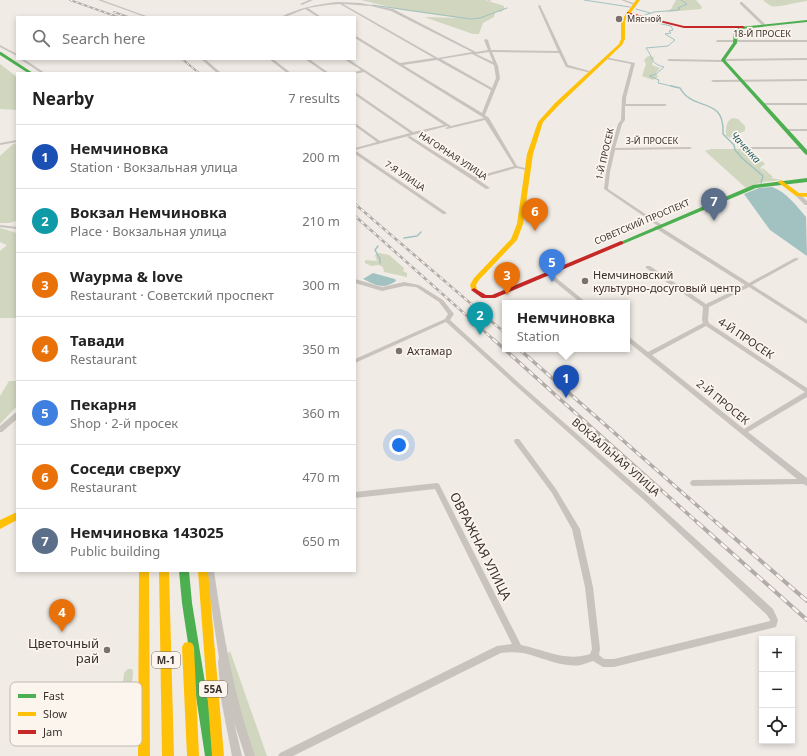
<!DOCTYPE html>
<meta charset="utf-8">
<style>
body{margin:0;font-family:"Noto Sans",sans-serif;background:#f6f6f6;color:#222}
.controls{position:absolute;right:12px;bottom:12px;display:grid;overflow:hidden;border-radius:0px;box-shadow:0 2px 6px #0003}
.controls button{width:36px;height:36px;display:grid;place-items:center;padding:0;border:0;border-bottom:1px solid #e0e0e0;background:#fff;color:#222;font:20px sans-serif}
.you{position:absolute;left:399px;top:445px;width:14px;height:14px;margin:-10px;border:3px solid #fff;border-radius:50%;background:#1a73e8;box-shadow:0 0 0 6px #1a73e833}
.badge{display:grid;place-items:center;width:26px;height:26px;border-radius:50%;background:#111827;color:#fff;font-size:13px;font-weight:700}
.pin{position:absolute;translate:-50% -33px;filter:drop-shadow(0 1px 2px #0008)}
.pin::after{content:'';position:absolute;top:21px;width:14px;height:12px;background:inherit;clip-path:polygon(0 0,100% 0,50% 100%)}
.popup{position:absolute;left:502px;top:300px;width:128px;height:52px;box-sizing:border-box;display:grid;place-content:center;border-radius:0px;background:#fff;filter:drop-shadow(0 1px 3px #0005);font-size:13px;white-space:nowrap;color:#767676}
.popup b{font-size:15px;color:#222}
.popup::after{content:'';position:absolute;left:50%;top:100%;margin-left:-8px;border:8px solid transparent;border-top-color:#fff}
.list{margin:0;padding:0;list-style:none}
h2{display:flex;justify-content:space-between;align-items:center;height:52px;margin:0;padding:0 16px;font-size:17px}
h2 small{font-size:13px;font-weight:400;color:#767676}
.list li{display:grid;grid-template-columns:26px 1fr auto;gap:12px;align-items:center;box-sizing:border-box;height:64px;padding:0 16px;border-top:1px solid #e0e0e0}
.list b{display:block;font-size:15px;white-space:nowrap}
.list p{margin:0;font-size:13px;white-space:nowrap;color:#767676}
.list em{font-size:13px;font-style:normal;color:#767676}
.icon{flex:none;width:22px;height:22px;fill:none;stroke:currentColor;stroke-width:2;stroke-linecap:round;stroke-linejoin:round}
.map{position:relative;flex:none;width:807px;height:756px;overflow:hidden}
.search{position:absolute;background:#fff;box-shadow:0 2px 6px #0003;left:16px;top:16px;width:340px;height:44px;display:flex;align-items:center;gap:10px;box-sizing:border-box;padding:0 14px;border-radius:0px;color:#767676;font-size:15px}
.panel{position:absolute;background:#fff;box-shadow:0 2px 6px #0003;left:16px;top:72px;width:340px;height:500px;border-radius:0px}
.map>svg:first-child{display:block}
.green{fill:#d1d6bf}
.water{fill:#a1c2c1}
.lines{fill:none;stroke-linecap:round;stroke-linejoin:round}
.stream-far1{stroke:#a1c2c1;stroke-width:1}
.stream{stroke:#a1c2c1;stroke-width:1.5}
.street{fill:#c9c3be;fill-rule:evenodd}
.fast{fill:#4caf50;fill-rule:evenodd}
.slow{fill:#ffc107;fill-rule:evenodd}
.jam{fill:#c62828;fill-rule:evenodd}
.rail-far3-casing{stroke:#b1aca8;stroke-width:2}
.rail-far2-casing{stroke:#b1aca8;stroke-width:2.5}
.rail-far1-casing{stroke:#b1aca8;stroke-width:3.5}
.rail-casing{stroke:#b1aca8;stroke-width:4}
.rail-far3{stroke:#fbf5ee;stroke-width:1;stroke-dasharray:3;stroke-linecap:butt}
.rail-far2{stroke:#fbf5ee;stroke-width:1.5;stroke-dasharray:4;stroke-linecap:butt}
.rail-far1{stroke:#fbf5ee;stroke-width:2;stroke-dasharray:6;stroke-linecap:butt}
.rail{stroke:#fbf5ee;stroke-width:2.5;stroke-dasharray:8;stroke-linecap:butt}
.poi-dot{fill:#7a716c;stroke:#fbf5ee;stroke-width:1.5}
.labels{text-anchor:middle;stroke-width:3.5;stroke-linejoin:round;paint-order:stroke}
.far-poi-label{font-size:9px;fill:#3b302b;stroke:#fbf5ee;text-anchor:start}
.far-street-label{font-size:9px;fill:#3b302b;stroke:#fbf5ee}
.far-water-label{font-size:10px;font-style:italic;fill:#1f5a5e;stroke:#fbf5ee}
.shield{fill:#fbf5ee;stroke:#756b66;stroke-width:1}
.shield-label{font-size:10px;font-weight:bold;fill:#3b302b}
.poi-label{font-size:11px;fill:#3b302b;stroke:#fbf5ee;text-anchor:start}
.street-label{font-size:11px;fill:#3b302b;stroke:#fbf5ee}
.near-street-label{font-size:13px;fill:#3b302b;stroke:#fbf5ee}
.near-poi-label{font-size:13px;fill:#3b302b;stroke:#fbf5ee;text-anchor:end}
.key{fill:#fbf5ee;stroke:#c1bab4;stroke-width:1}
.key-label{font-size:11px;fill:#3b302b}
</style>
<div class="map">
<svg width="807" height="756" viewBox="0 0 807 756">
<rect width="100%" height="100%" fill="#f0ebe5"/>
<!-- green -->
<path class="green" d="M361,0H485L504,6V9L501,12H495L494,17L483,23L479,34H473L424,17L458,18L402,10Z
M676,0H696L702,7L701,9L666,12L671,9Z
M763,0H807V1C798,2 776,8 771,6C768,4 765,2 763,0Z
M648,56L654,57L652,65L660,68L656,73L658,77L653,80L642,76L646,64L644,60Z
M0,64L17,77V110L0,109Z
M733,118L738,119L745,126V131L734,135L735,139L726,136C726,130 725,121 733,118Z
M17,143L16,221L9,223H0V156L13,144Z
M711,149H750L765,164L760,168L769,178L761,168L764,169L773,177L771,178L782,180L763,182L746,188L705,151Z
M0,228L17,233V318H0V251L7,245L0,242Z
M379,253L389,255L404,268L403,271L407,273V277L384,272L383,267L379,265L371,266L365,263V260L377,261L375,255Z
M9,381H17V406L0,424V396Z
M230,651L267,756H253L237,712L227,654Z
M128,669H132L133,672L130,706L120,710L124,673Z"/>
<!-- water -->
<path class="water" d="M772,187C786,192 796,205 806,217L807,256L770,230L744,194L759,188Z
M373,273L395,279L396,281C383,290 375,285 363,279Z"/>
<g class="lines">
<!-- stream-far1 -->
<path class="stream-far1" d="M584,0L630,7
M372,5L471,19L480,18L507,8
M636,9L650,13
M676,87L658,83L659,80L649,76L656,74L664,67C649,63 654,58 646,48L668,46L675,40L665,34L671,33L669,31L673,30L671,26L639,19V17L654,12L679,10L680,9L678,8L687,4L681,0"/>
<!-- stream -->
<path class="stream" d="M671,86L680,88C694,113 725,95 723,134L734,145L735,150L743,159L763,176L761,183
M404,238L417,236L421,232
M378,246L375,250L380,259V263"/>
<!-- street -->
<path class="street" d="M98,0H102L149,17H145Z
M309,0H313L302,5L300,4Z
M487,0H491L490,1Z
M621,0H625L636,4L634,5Z
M338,2L360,3L393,9L476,52L488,50L484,40L486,39L488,40L491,50L558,51L538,6L540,5L568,65L593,72L591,73L566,67L559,53L492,52L498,66L500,78L485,115L489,118L517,166L529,169L527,170L516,168L477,179L490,188L486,189L407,137L410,136L475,177L514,166L485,120L447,129L445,128L448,127L447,126L355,150V148L377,142L355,126V123L380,141L410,133L355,95V92L413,132L444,125L364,72L355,74L351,73L361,70L344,59H348L451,126L484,118L355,38V36H356L400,63L434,58L340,4L327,5L308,8L321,17H318L305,9L285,17H281C298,8 318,4 338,2ZM343,4L371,6L391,11L472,52L438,58ZM489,52L493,62L476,54ZM472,54L494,65L496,78L492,88L441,59ZM437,60L491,90L482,113L403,65Z
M740,2H742L765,24V26H763L740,4Z
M717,40H807V42H716Z
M0,45L17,54V56L0,47Z
M605,57L635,63L626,98V104H665L667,105L665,106H625V120L622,124L615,148L690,147L692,148L690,149L615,150L610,172L608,189L662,225L659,226L749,283L795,258H797L799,259L752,285L807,320V324L749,287L709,307L708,320L709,323L807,388V397L748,432L807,478V486L803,484L693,486L691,485L690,483L691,481L693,480L797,479L627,341V336L629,337L648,352L703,323L702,320L703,307L646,268V266H650L706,304L745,285L655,228V226H658L604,189L606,172L611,149L618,124L621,120L622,98L631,64L606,59L604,58ZM706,326L805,392L744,429L652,355Z
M807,58V60L725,61L723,62L669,61L667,60L669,59L721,60L723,59Z
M20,59H24L45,73H41Z
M201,59H205L221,73H217Z
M269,59H273L291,73H287Z
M305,59H309L329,73H325Z
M807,79V81L713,82L711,81L713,80Z
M762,103H807V105H762Z
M785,129H807V131H785Z
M17,140V142L0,145V143Z
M751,147H802L804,148L802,149H752L750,148Z
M355,151H356L447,213L445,214H443L355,154Z
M796,194H800L807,201V205H805L796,196Z
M0,225L17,227V229L0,227Z
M547,271L549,272L587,303H581L545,274L544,273Z
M355,279L382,287L404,282L419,285L443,300L454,314L450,320L520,384L648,496L773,609L778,620L776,627L614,667H603L593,661C589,662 585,664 581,665C561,668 542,657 523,653C515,652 508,652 501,653L293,756H278L280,753L497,646L512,644L435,489L355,498V492L437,483L439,484L521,645C545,650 566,662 590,654L592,649L585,587L572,529L552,493L515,443L514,441L515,439H519L556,489L580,529L593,587L600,649L599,655L604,659H614L770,621V620L767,615L644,500L516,386L446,322L355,363V359L445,319L448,314L439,302L416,287L404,286L382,291L355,283Z
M15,413H17V419L2,432H0V426Z
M206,571H214C223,634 234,696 255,756H245L234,722L242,756H232L221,699L218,661L219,658Z"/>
<!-- fast -->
<path class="fast" d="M807,20V22L742,29L738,32L737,43L725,60L807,150V155L805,154L721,60L733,43L734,31L740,27Z
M0,52H1L33,73H28L0,55Z
M807,178V182L756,188L623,244H619L618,243L753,185Z
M179,571H189L192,603L217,756H205L182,603Z"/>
<!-- slow -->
<path class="slow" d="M636,0H640L625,21V39L622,45L559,105L543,122L533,154L523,224L517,240L479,280L476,285L477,290L476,291H472L470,285L474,278L511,239L517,224L527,154L538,122L555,103L619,44L621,39V21Z
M781,180L799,193H807V197L796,196L779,183L778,182Z
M17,512V520L0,529V520Z
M139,571H149L150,756H138Z
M159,571H169L174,756H162Z
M198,571H208L224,756H212Z
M188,642L192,643L194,647L199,756H187L182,647L184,643Z"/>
<!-- jam -->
<path class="jam" d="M627,12L684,26H743L745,27L743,28H684L627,14Z
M621,241L623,242V244L495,298H482L471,290L474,288L486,295H492Z"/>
<!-- rail-far3 casing -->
<g class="rail-far3-casing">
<path id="rail-far3" d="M70,0L118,17
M114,12L128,17
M182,59L199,73"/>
</g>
<!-- rail-far2 casing -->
<g class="rail-far2-casing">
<path id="rail-far2" d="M355,204L505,333
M355,216L494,340"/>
</g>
<!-- rail-far1 casing -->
<g class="rail-far1-casing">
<path id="rail-far1" d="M493,339L698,523
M519,349L717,523"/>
</g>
<!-- rail casing -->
<g class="rail-casing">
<path id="rail" d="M697,522L807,620
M716,522L807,601"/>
</g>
<!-- rail-far3 -->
<use href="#rail-far3" class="rail-far3"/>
<!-- rail-far2 -->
<use href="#rail-far2" class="rail-far2"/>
<!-- rail-far1 -->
<use href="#rail-far1" class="rail-far1"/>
<!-- rail -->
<use href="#rail" class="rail"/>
</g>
<!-- markers -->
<g class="poi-dot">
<circle cx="619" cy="19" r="4"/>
<circle cx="585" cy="281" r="4"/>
<circle cx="399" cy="351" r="4"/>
<circle cx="107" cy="650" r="4"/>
</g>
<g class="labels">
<!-- far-poi labels -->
<g class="far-poi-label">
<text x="627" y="22">Мясной</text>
</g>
<!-- far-street labels -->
<g class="far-street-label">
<text x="762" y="37">18-Й ПРОСЕК</text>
<text x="652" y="144">3-Й ПРОСЕК</text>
<text transform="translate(605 154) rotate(-77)" y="3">1-Й ПРОСЕК</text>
<text transform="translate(453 156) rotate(33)" y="3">НАГОРНАЯ УЛИЦА</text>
<text transform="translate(405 176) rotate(34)" y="3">7-Я УЛИЦА</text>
<text transform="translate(642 222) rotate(-23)" y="3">СОВЕТСКИЙ ПРОСПЕКТ</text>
</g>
<!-- far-water labels -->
<g class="far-water-label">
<text transform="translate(746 147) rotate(47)" y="4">Чаченка</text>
</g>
<!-- shield labels -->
<g class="shield">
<rect x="152" y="652" width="28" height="16" rx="3"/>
<rect x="199" y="681" width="28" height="16" rx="3"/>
</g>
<g class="shield-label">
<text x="166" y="664">М-1</text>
<text x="213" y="693">55А</text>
</g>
<!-- poi labels -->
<g class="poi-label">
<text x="593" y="279">Немчиновский<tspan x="593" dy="13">культурно-досуговый центр</tspan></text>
<text x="407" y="355">Ахтамар</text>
</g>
<!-- street labels -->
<g class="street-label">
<text transform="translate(746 338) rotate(34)" y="4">4-Й ПРОСЕК</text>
<text transform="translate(723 402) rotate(39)" y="4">2-Й ПРОСЕК</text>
<text transform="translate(616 457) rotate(41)" y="4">ВОКЗАЛЬНАЯ УЛИЦА</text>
</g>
<!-- near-street labels -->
<g class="near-street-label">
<text transform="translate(481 546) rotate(63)" y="5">ОВРАЖНАЯ УЛИЦА</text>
</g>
<!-- near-poi labels -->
<g class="near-poi-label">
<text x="99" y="648">Цветочный<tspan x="99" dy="15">рай</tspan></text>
</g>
</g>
<!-- legend -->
<rect x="10" y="682" width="132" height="64" rx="6" class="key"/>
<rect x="18" y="694" width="18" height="4" fill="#4caf50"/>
<rect x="18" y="712" width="18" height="4" fill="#ffc107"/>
<rect x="18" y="730" width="18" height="4" fill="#c62828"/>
<g class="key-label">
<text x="43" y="700">Fast</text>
<text x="43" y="718">Slow</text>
<text x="43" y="736">Jam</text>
</g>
</svg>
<div class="controls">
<button>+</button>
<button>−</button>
<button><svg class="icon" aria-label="locate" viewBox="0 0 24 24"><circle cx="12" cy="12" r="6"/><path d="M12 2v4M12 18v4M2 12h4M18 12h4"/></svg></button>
</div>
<div class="you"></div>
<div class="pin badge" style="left:566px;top:398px;background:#1a4fb4">1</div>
<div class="popup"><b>Немчиновка</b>Station</div>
<div class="pin badge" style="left:480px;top:335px;background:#0f9aa8">2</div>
<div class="pin badge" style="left:507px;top:295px;background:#e8710a">3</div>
<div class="pin badge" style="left:62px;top:632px;background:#e8710a">4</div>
<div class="pin badge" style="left:552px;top:282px;background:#3f7fe0">5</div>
<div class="pin badge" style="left:535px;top:231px;background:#e8710a">6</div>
<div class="pin badge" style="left:714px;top:221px;background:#5c6f8a">7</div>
<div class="search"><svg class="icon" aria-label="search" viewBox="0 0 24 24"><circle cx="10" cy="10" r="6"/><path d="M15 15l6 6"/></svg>Search here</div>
<section class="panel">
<h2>Nearby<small>7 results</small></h2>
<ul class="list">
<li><span class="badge" style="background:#1a4fb4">1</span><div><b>Немчиновка</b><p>Station · Вокзальная улица</p></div><em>200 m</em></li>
<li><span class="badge" style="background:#0f9aa8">2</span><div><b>Вокзал Немчиновка</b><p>Place · Вокзальная улица</p></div><em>210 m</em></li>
<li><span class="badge" style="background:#e8710a">3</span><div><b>Wаурма &amp; love</b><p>Restaurant · Советский проспект</p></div><em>300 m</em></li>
<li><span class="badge" style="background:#e8710a">4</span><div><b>Тавади</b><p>Restaurant</p></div><em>350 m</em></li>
<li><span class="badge" style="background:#3f7fe0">5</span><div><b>Пекарня</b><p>Shop · 2-й просек</p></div><em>360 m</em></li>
<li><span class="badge" style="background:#e8710a">6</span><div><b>Соседи сверху</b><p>Restaurant</p></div><em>470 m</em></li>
<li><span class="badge" style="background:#5c6f8a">7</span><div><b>Немчиновка 143025</b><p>Public building</p></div><em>650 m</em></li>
</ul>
</section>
</div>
